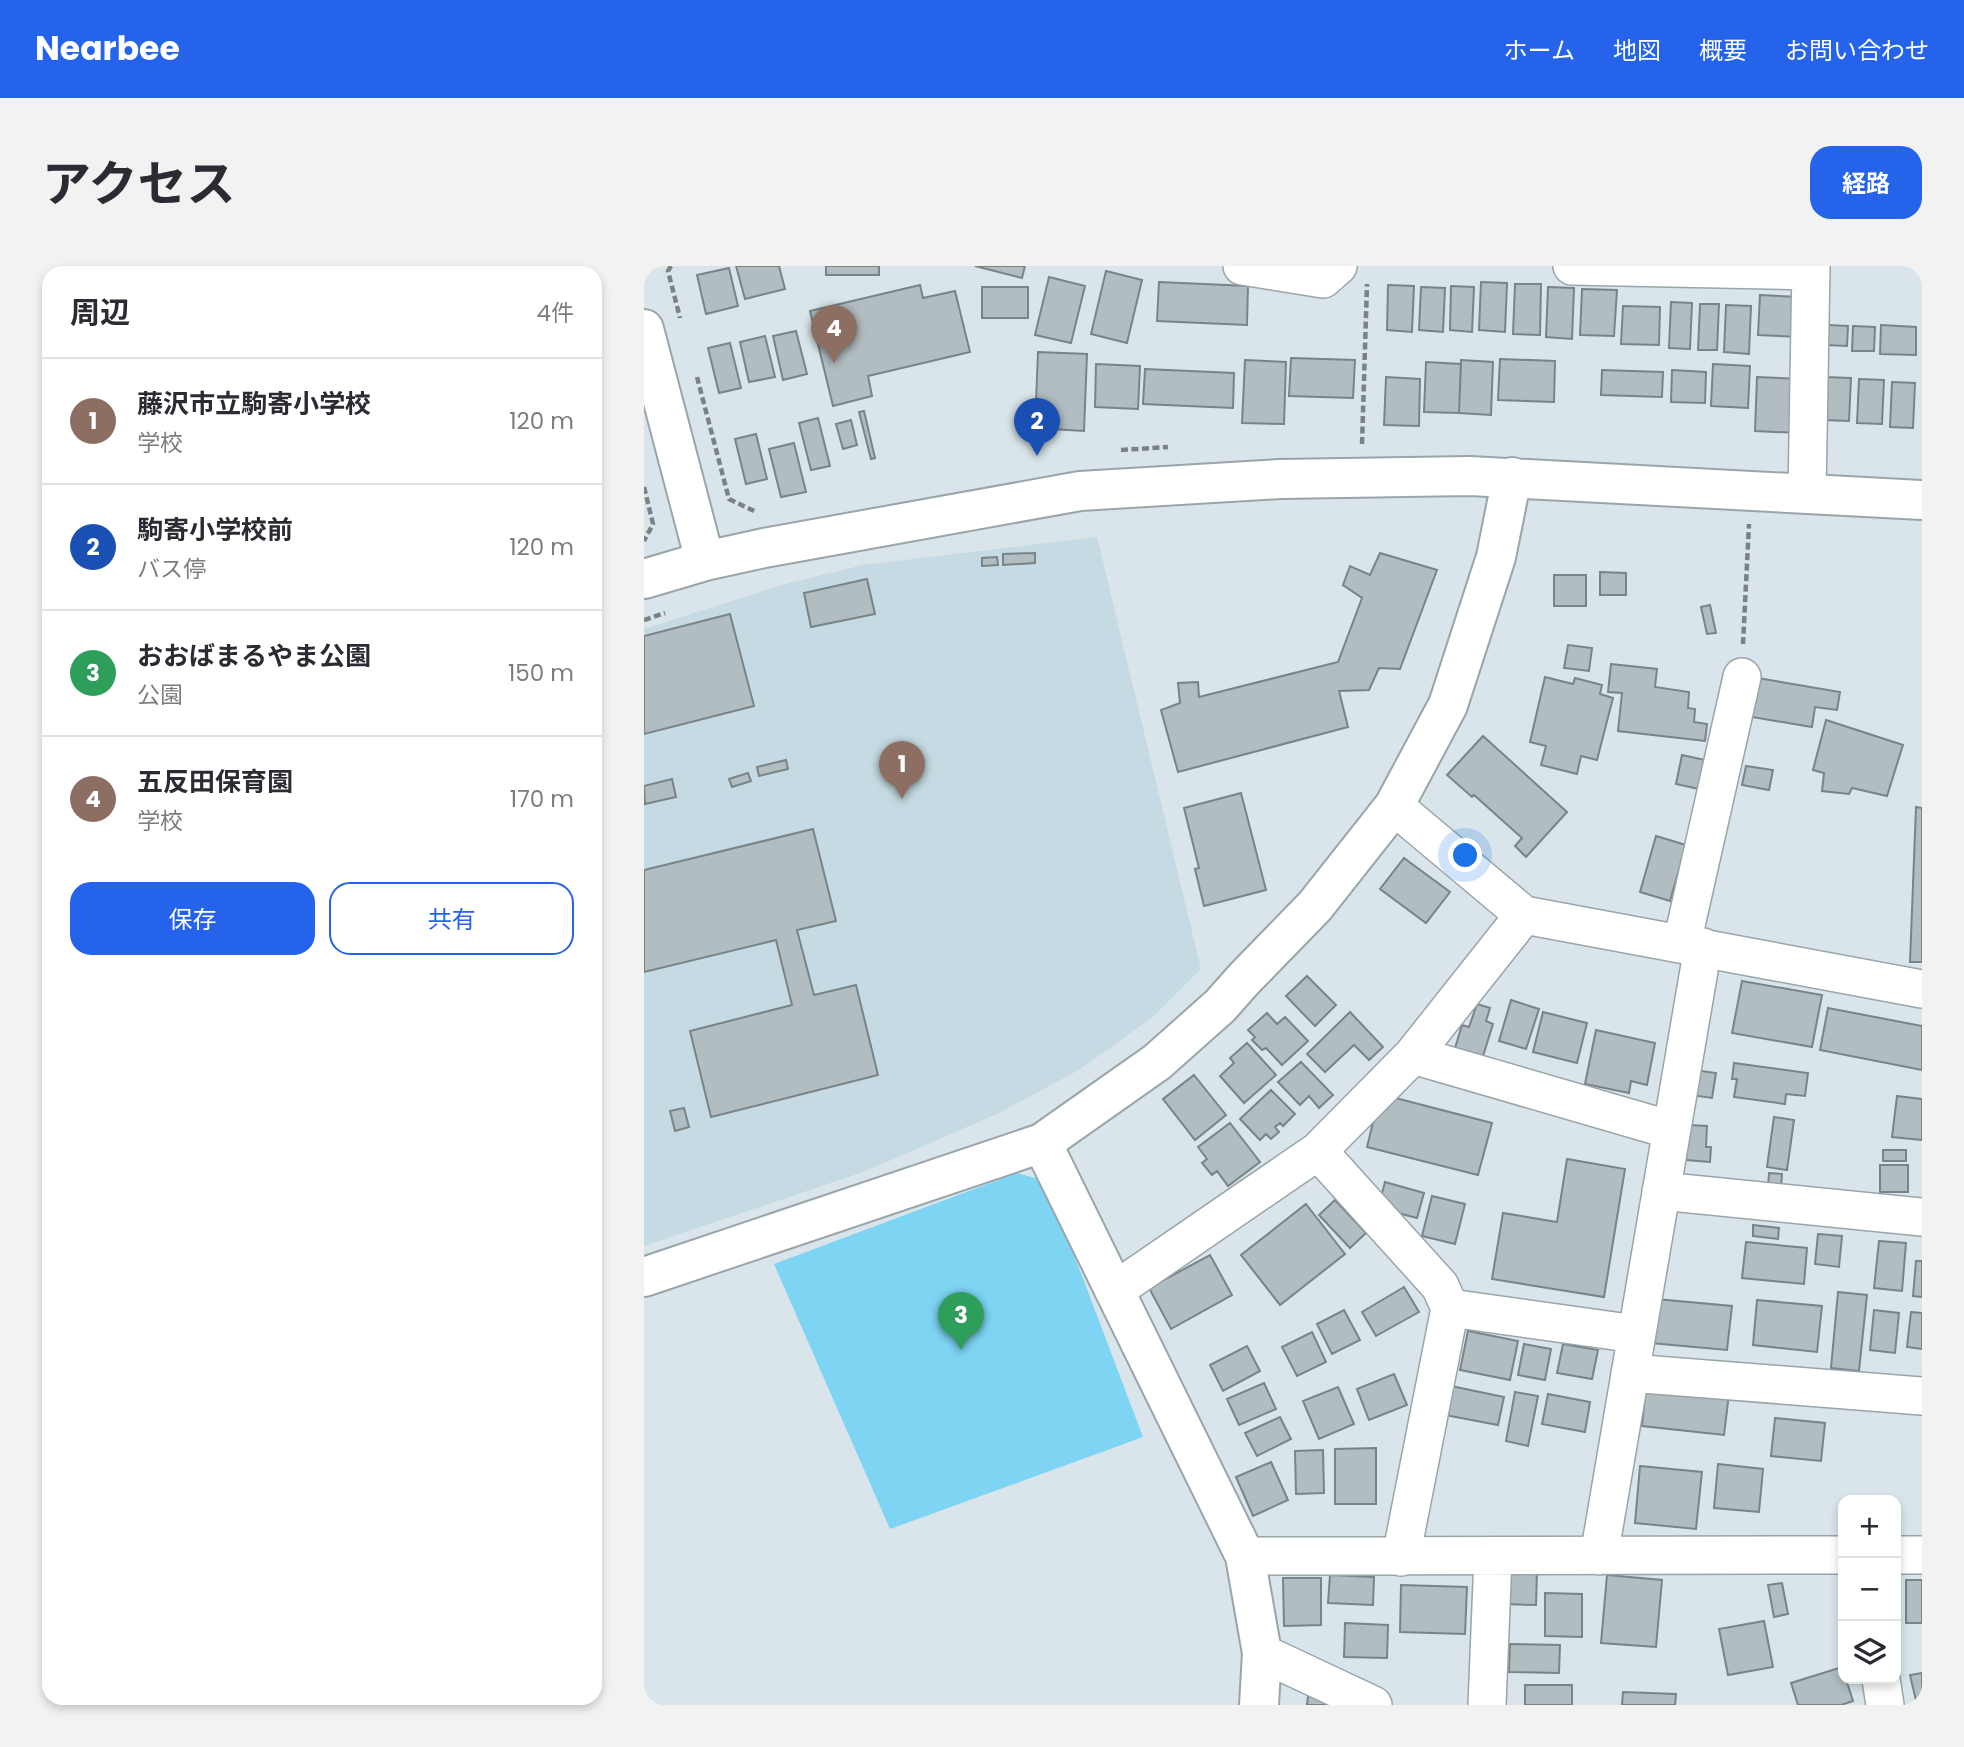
<!DOCTYPE html>
<html lang="ja">
<meta charset="utf-8">
<style>
body{margin:0;font-family:Poppins,"Noto Sans JP",sans-serif;background:#f2f2f3;color:#2b2b33}
.controls{position:absolute;right:21px;bottom:21px;display:grid;overflow:hidden;border-radius:14px;box-shadow:0 4px 10px #0003}
.controls button{width:63px;height:63px;display:grid;place-items:center;padding:0;border:0;border-bottom:2px solid #e1e1e2;background:#fff;color:#2b2b33;font:35px sans-serif}
.you{position:absolute;left:822px;top:590px;width:24px;height:24px;margin:-18px;border:5px solid #fff;border-radius:50%;background:#1a73e8;box-shadow:0 0 0 10px #1a73e833}
.badge{display:grid;place-items:center;width:46px;height:46px;border-radius:50%;background:#2563eb;color:#fff;font-size:23px;font-weight:700}
.pin{position:absolute;translate:-50% -58px;filter:drop-shadow(0 2px 4px #0008)}
.pin::after{content:'';position:absolute;top:37px;width:24px;height:21px;background:inherit;clip-path:polygon(0 0,100% 0,50% 100%)}
.list{margin:0;padding:0;list-style:none}
h2{display:flex;justify-content:space-between;align-items:center;height:91px;margin:0;padding:0 28px;font-size:30px}
h2 small{font-size:23px;font-weight:400;color:#7c7c81}
.list li{display:grid;grid-template-columns:46px 1fr auto;gap:21px;align-items:center;box-sizing:border-box;height:126px;padding:0 28px;border-top:2px solid #e1e1e2}
.list b{display:block;font-size:26px;white-space:nowrap}
.list p{margin:0;font-size:23px;white-space:nowrap;color:#7c7c81}
.list em{font-size:23px;font-style:normal;color:#7c7c81}
.actions{display:flex;gap:14px;padding:21px 28px}
.actions a{flex:1;padding:16px 0;border:2px solid #2563eb;border-radius:21px;text-align:center;font-size:24px;color:#2563eb}
.actions .main{background:#2563eb;color:#fff}
.icon{flex:none;width:38px;height:38px;fill:none;stroke:currentColor;stroke-width:2;stroke-linecap:round;stroke-linejoin:round}
.map{position:relative;flex:none;width:1278px;height:1439px;overflow:hidden;border-radius:21px}
header{display:flex;align-items:center;gap:42px;box-sizing:border-box;height:98px;padding:0 35px;background:#2563eb;color:#fff}
header strong{font-size:33px}
nav{display:flex;gap:38px;margin-inline-start:auto;font-size:24px}
.intro{display:flex;align-items:center;justify-content:space-between;box-sizing:border-box;height:168px;padding:0 42px}
h1{margin:0;font-size:49px}
.button{padding:18px 32px;border-radius:21px;background:#2563eb;color:#fff;font-size:24px;font-weight:700}
main{display:flex;gap:42px;padding:0 42px}
aside{flex:1;background:#fff;border-radius:21px;box-shadow:0 4px 10px #0003}
.map>svg:first-child{display:block}
.built{fill:#c5dae2}
.green{fill:#7dd4f3}
.building{fill:#b1bdc1;stroke:#788488;stroke-width:2}
.lines{fill:none;stroke-linecap:round;stroke-linejoin:round}
.street-casing{stroke:#99a5a9;stroke-width:40}
.secondary-casing{stroke:#99a5a9;stroke-width:42}
.path{stroke:#7a8285;stroke-width:4.5;stroke-dasharray:7 3.5;stroke-linecap:butt}
.street{stroke:#fff;stroke-width:37}
.secondary{stroke:#fff;stroke-width:38}
</style>
<header>
<strong>Nearbee</strong>
<nav><a>ホーム</a><a>地図</a><a>概要</a><a>お問い合わせ</a></nav>
</header>
<div class="intro"><h1>アクセス</h1><a class="button">経路</a></div>
<main>
<aside>
<h2>周辺<small>4件</small></h2>
<ul class="list">
<li><span class="badge" style="background:#8d6e63">1</span><div><b>藤沢市立駒寄小学校</b><p>学校</p></div><em>120 m</em></li>
<li><span class="badge" style="background:#1a4fb4">2</span><div><b>駒寄小学校前</b><p>バス停</p></div><em>120 m</em></li>
<li><span class="badge" style="background:#2e9e5b">3</span><div><b>おおばまるやま公園</b><p>公園</p></div><em>150 m</em></li>
<li><span class="badge" style="background:#8d6e63">4</span><div><b>五反田保育園</b><p>学校</p></div><em>170 m</em></li>
</ul>
<div class="actions"><a class="main">保存</a><a>共有</a></div>
</aside>
<div class="map">
<svg width="1278" height="1439" viewBox="0 0 1278 1439">
<rect width="100%" height="100%" fill="#d9e5ea"/>
<!-- built -->
<path class="built" d="M453,271L557,703L509,751L435,804L355,847L222,905L0,980V363L141,318L219,299Z"/>
<!-- green -->
<path class="green" d="M373,907L402,915L499,1171L246,1263L130,998Z"/>
<!-- building -->
<path class="building" d="M92,0H135L141,23L101,33Z
M182,0H235V9H182Z
M331,0H381L378,12Z
M85,2L94,40L62,48L53,9Z
M462,5L498,14L483,77L447,68Z
M405,11L441,20L427,77L391,69Z
M515,16L604,20L603,59L513,55Z
M837,16L863,17L861,66L835,64Z
M871,18H897L896,69L869,68Z
M276,19L279,32L311,25L326,86L224,110L228,130L189,140L166,45Z
M744,19L770,20L768,66L743,64Z
M807,20L830,21L828,66L806,64Z
M338,21H384V52H338Z
M777,21L801,22L799,66L775,64Z
M904,21L930,22L928,73L902,71Z
M938,23L973,24L970,70L936,69Z
M1116,29L1156,31L1154,71L1114,69Z
M1027,36L1048,37L1046,83L1025,82Z
M1056,38H1075L1073,84H1054Z
M1082,39L1107,40L1105,88L1080,86Z
M979,40L1016,41L1015,79L977,78Z
M1183,59L1204,60L1203,80L1182,79Z
M1237,59L1272,61V89L1236,88Z
M1209,60L1231,61L1230,85H1208Z
M152,65L163,108L139,114L129,70Z
M121,70L131,111L105,116L96,76Z
M86,77L97,122L75,127L64,82Z
M394,86L443,88L440,165L391,162Z
M647,92L711,94L709,132L645,130Z
M856,93L911,95L910,136L854,134Z
M601,94L642,96L640,158L598,157Z
M817,94L849,96L847,149L815,147Z
M782,96L817,98L815,147L780,146Z
M452,98L496,100L494,143L451,141Z
M1069,98L1106,100L1104,142L1067,140Z
M501,103L590,107L589,142L499,138Z
M958,104L1019,106L1018,131L957,129Z
M1028,104L1062,106L1061,137L1027,136Z
M742,111L776,113L775,160L740,159Z
M1113,111L1157,113L1155,167L1111,165Z
M1180,111L1207,112L1205,155L1179,154Z
M1215,113L1240,114L1238,158L1213,157Z
M1248,116L1271,117L1269,162L1246,161Z
M220,145L231,192L227,193L215,146Z
M174,152L186,200L167,204L155,157Z
M207,154L213,179L199,183L192,158Z
M112,168L123,213L102,218L91,173Z
M150,177L162,226L137,231L125,183Z
M391,287V297L359,299V288Z
M736,287L793,304L756,403L735,402L725,424L695,425L704,461L534,506L517,444L536,437L534,417L554,416L555,431L694,396L718,332L699,319L706,300L726,309Z
M353,291L354,299L338,300V292Z
M956,306L982,307V329H956Z
M910,309H942V340H910Z
M223,313L231,348L167,361L160,327Z
M1066,339L1072,367L1063,368L1057,341Z
M86,348L110,440L0,468V370Z
M924,379L948,382L945,405L920,402Z
M967,398L1013,403L1011,421L1045,426L1044,442L1051,443L1050,456L1063,458L1061,475L974,465L978,427L964,426Z
M901,411L929,418L931,412L958,419L956,428L969,432L953,494L937,490L933,508L897,499L902,480L886,476Z
M1114,412L1196,426L1193,444L1171,441L1168,461L1108,451Z
M1182,454L1259,479L1243,530L1208,522L1205,528L1178,525L1180,507L1169,504Z
M839,470L923,546L882,591L871,580L878,572L830,529L828,531L803,509Z
M1038,489L1061,494L1055,523L1032,518Z
M142,494L144,503L115,510L113,501Z
M1102,500L1129,504L1125,524L1098,519Z
M104,507L107,515L88,521L85,513Z
M28,513L32,531L1,538L0,520Z
M597,527L622,624L560,640L551,603L555,602L540,542Z
M1272,541L1278,542V696H1266Z
M169,563L192,655L153,664L170,729L212,719L234,809L67,851L46,765L148,739L132,674L0,706V604Z
M1012,570L1042,579L1026,635L996,626Z
M760,592L806,626L782,657L736,623Z
M663,710L692,739L671,760L642,730Z
M1098,715L1178,729L1168,781L1088,767Z
M867,734L895,743L882,783L855,775Z
M833,738L846,742L842,755L849,758L839,790L811,782L818,759L825,761Z
M1184,742L1278,760V804L1176,784Z
M706,746L739,781L725,794L710,779L681,806L663,788Z
M899,746L943,757L933,797L889,786Z
M623,747L633,758L641,751L664,775L638,799L622,782L618,784L608,774L611,771L604,764Z
M952,764L1011,777L1003,819L987,815L985,827L941,818Z
M603,777L632,809L600,837L576,810L590,797L586,792Z
M657,796L689,829L675,842L665,830L656,839L634,816Z
M1090,797L1164,807L1161,830L1142,828L1141,838L1090,831L1093,813H1088Z
M1050,804L1072,807L1068,832L1046,829Z
M550,809L582,849L551,874L519,833Z
M627,824L651,848L639,860L636,857L631,861L635,866L627,873L622,868L616,874L596,853Z
M736,828L848,857L834,909L723,881Z
M1253,830L1278,833V874L1248,871Z
M40,842L45,861L31,865L26,845Z
M1130,851L1150,854L1143,904L1123,901Z
M586,857L616,896L584,920L573,905L568,909L558,897L563,893L554,881Z
M1045,859L1063,860L1062,881H1067L1066,896L1042,894Z
M1239,884H1262V895H1239Z
M923,893L981,903L960,1031L848,1013L859,947L913,956Z
M1236,899H1264V926H1236Z
M1125,907L1138,908L1137,921H1124Z
M741,916L780,927L773,952L734,942Z
M788,930L821,938L811,978L778,970Z
M691,934L722,967L706,982L675,949Z
M662,938L701,988L636,1039L597,989Z
M1109,959L1135,962L1134,973L1109,970Z
M1174,968L1198,970L1195,1001L1171,998Z
M1235,975L1262,977L1258,1025L1230,1022Z
M1102,976L1163,982L1160,1018L1098,1012Z
M566,989L588,1029L527,1063L505,1022Z
M1272,995H1278V1031L1269,1030Z
M760,1021L775,1046L732,1070L718,1046Z
M1194,1026L1223,1029L1215,1105L1187,1102Z
M1012,1033L1088,1040L1083,1084L1007,1077Z
M1113,1034L1178,1040L1173,1086L1109,1079Z
M700,1044L716,1074L688,1088L673,1058Z
M1230,1044L1255,1047L1251,1087L1226,1084Z
M1267,1046L1278,1047V1083L1263,1081Z
M824,1065L874,1075L866,1114L816,1104Z
M668,1066L682,1096L653,1110L638,1081Z
M880,1078L907,1083L901,1114L874,1109Z
M919,1078L954,1084L948,1113L913,1107Z
M603,1080L616,1105L579,1125L566,1099Z
M750,1108L763,1139L725,1154L713,1123Z
M620,1117L632,1143L595,1159L583,1133Z
M807,1120L860,1131L854,1159L801,1149Z
M1002,1120L1085,1128L1080,1169L998,1160Z
M694,1121L710,1158L675,1173L659,1135Z
M871,1126L894,1130L884,1180L862,1175Z
M904,1128L946,1136L941,1166L898,1158Z
M636,1151L647,1173L613,1190L601,1167Z
M1131,1152L1181,1157L1177,1195L1127,1190Z
M732,1182V1238H691V1183Z
M679,1184L680,1227L652,1228L651,1185Z
M627,1196L644,1234L609,1250L592,1211Z
M1074,1198L1119,1203L1115,1246L1070,1242Z
M996,1200L1058,1206L1052,1263L991,1257Z
M860,1304L893,1305L892,1339L859,1338Z
M686,1309L730,1311L729,1339L684,1337Z
M963,1309L1018,1314L1012,1381L957,1377Z
M639,1312H677V1359L640,1360Z
M1262,1314H1278V1357H1262Z
M1138,1317L1144,1348L1130,1351L1124,1319Z
M757,1319L823,1321L821,1368L756,1366Z
M901,1327L938,1328V1371L901,1370Z
M1120,1355L1129,1401L1084,1409L1075,1363Z
M701,1357L744,1359L743,1392L700,1391Z
M866,1378L916,1379L915,1407L865,1406Z
M1198,1401L1199,1413H1202L1209,1435L1197,1439H1154L1147,1417Z
M1278,1407V1439H1273L1266,1409Z
M881,1419H928V1439H881Z
M979,1426L1032,1428L1031,1439H978Z
M664,1430L695,1433L694,1439H663Z"/>
<g class="lines">
<!-- street casing -->
<g class="street-casing">
<path id="street" d="M598,0L679,13L694,0
M928,0L1167,5
M1163,228L1167,0
M750,540L880,649L1278,723
M1038,677L1098,411
M769,789L1027,864
M674,885L796,1020L806,1042L757,1291
M1017,925L1278,951
M470,1025L674,885L769,789L880,649
M806,1042L992,1068
M986,1107L1278,1130
M1252,1289H1278
M601,1290L1199,1289
M955,1290L1059,681
M618,1387L729,1439
M1237,1413L1241,1439
M843,1439L849,1291"/>
</g>
<!-- secondary casing -->
<g class="secondary-casing">
<path id="secondary" d="M0,63L61,295
M0,313L61,295L120,282L436,225L636,213L826,210L1278,234
M398,877L601,1290L618,1387L615,1439
M0,1011L398,877L513,796L576,740L600,713L671,640L750,540L804,439L852,291L868,211"/>
</g>
<!-- path -->
<path class="path" d="M27,0L24,5L36,52
M53,111L85,233L112,246
M718,178L723,18
M477,184L524,181
M0,221L9,258L0,275
M0,354L21,347
M1099,378L1105,258"/>
<!-- street -->
<use href="#street" class="street"/>
<!-- secondary -->
<use href="#secondary" class="secondary"/>
</g>
</svg>
<div class="controls">
<button>+</button>
<button>−</button>
<button><svg class="icon" aria-label="layers" viewBox="0 0 24 24"><path d="M12 4l9 5-9 5-9-5zM3 14l9 5 9-5"/></svg></button>
</div>
<div class="you"></div>
<div class="pin badge" style="left:258px;top:533px;background:#8d6e63">1</div>
<div class="pin badge" style="left:393px;top:190px;background:#1a4fb4">2</div>
<div class="pin badge" style="left:317px;top:1084px;background:#2e9e5b">3</div>
<div class="pin badge" style="left:190px;top:97px;background:#8d6e63">4</div>
</div>
</main>
